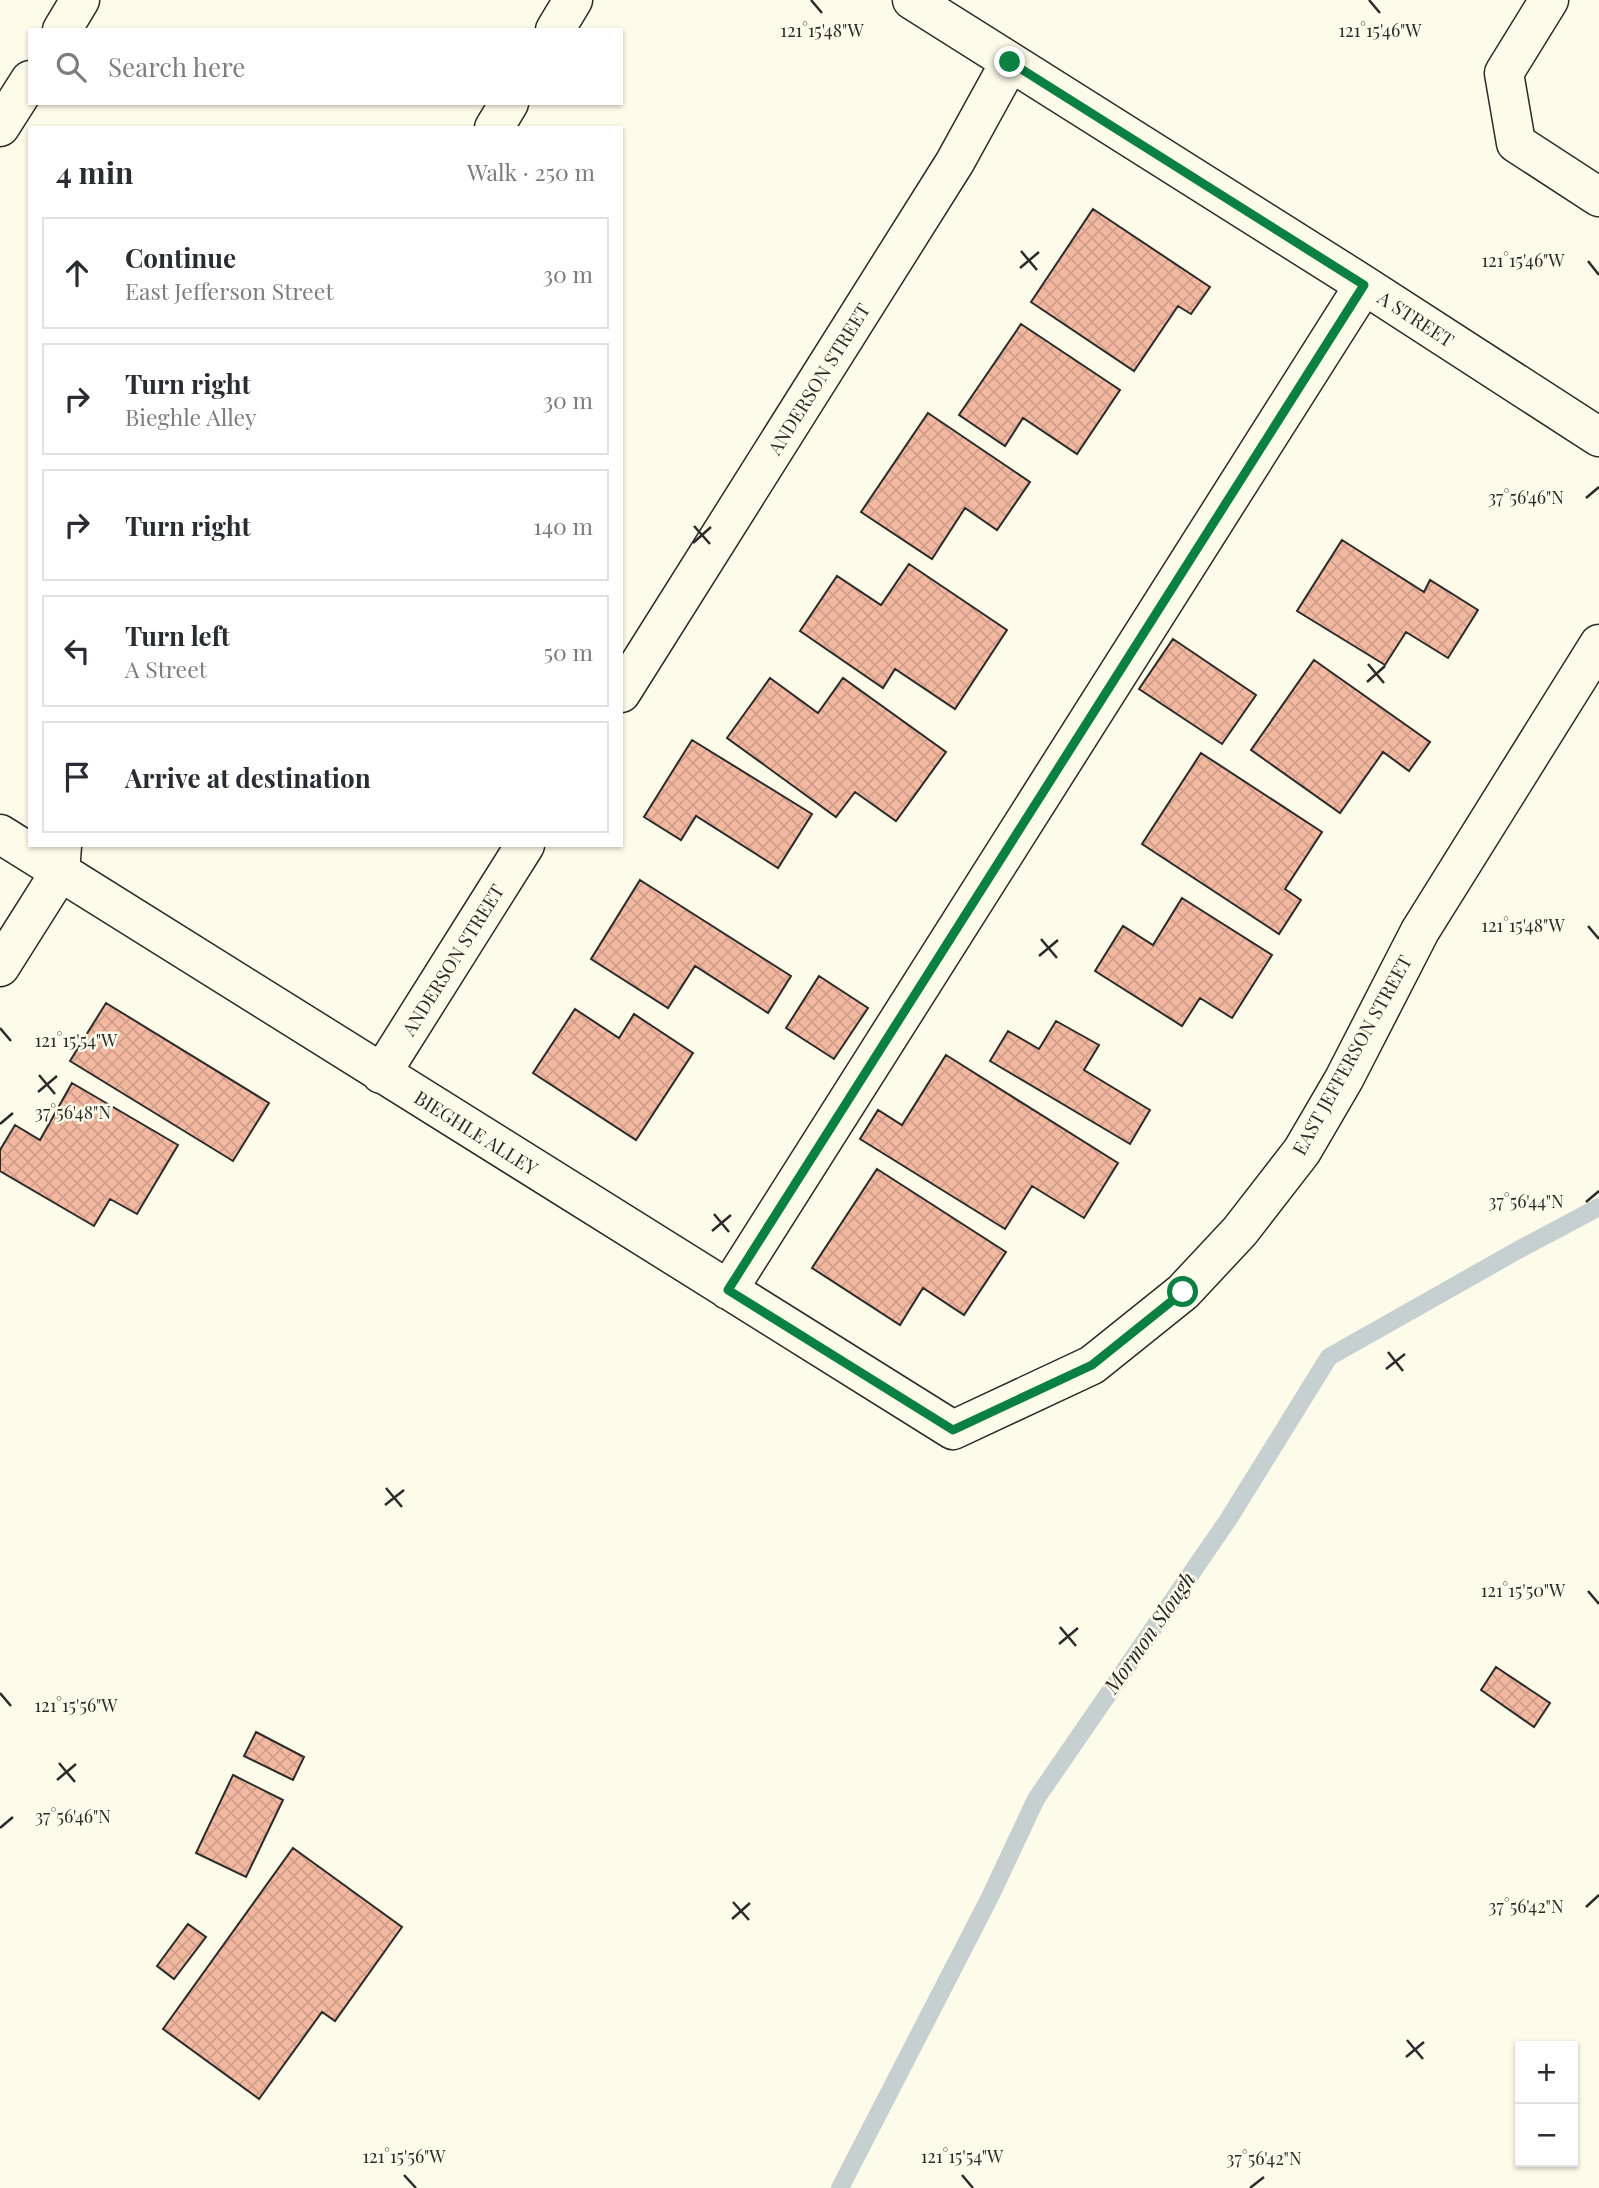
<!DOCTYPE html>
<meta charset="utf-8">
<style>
body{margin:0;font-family:"Playfair Display",serif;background:#f2f2f3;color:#2b2b33}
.controls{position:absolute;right:21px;bottom:21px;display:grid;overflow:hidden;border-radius:0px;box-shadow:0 2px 5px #0004}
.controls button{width:63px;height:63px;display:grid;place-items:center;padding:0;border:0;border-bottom:2px solid #e1e1e2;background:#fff;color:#2b2b33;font:35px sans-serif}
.stop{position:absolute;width:21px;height:21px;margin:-16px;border:5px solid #0b8043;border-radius:50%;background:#fff}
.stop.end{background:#0b8043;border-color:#fff;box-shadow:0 2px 7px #0008}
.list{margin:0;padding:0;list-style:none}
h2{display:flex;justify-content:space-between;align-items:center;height:91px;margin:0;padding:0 28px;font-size:30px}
h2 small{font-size:23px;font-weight:400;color:#7c7c81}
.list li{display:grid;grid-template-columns:46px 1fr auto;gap:21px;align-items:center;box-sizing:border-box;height:112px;margin:0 14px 14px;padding:0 14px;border:2px solid #e1e1e2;border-radius:0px}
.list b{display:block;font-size:26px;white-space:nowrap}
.list p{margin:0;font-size:23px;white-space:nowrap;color:#7c7c81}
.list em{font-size:23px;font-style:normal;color:#7c7c81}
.icon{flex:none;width:38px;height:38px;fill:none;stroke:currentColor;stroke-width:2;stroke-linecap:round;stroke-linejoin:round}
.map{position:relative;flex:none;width:1599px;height:2188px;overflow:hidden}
.search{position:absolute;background:#fff;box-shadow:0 2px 5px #0004;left:28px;top:28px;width:595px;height:77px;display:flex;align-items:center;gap:18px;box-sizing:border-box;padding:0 24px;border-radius:0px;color:#7c7c81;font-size:26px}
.panel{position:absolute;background:#fff;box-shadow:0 2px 5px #0004;left:28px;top:126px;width:595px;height:721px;border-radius:0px}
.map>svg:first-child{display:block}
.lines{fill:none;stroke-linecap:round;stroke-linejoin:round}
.stream{stroke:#c7d0d0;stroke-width:18}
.building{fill:url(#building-cross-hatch);stroke:#2b2b2b;stroke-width:2}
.minor-casing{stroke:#2b2b2b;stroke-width:41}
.minor{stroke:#fdfbea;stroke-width:38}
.route{stroke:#0b8043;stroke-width:9}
.ticks{fill:none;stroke:#2b2b2b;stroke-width:2.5}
.labels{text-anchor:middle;stroke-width:5;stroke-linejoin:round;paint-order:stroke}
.street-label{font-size:19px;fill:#2b2b2b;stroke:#fdfbea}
.water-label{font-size:21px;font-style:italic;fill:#2b2b2b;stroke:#fdfbea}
.ticks-label{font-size:18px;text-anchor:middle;fill:#2b2b2b;stroke:#fdfbea;stroke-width:5;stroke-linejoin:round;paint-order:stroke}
</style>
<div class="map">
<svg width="1599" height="2188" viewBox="0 0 1599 2188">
<defs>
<pattern id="building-cross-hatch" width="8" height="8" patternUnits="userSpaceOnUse" patternTransform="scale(1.75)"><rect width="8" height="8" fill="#f2b8a0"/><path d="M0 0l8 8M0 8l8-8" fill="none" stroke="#d09e8a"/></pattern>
</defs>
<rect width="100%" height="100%" fill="#fdfbea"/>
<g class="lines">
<!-- stream -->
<path class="stream" d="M840,2188L990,1897L1036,1799L1228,1520L1329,1357L1520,1249L1599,1207"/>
</g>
<!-- building -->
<path class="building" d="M1093,209L1210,287L1191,314L1178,306L1134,371L1031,302Z
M1021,324L1120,390L1077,454L1023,418L1005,446L959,415Z
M928,413L1030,482L997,530L965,508L932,559L861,512Z
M1342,540L1424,592L1430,580L1478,610L1448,658L1406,632L1385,665L1297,611Z
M909,564L1007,630L955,709L895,669L883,688L800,631L837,576L881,605Z
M1173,639L1256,695L1222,744L1139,689Z
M1314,660L1430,742L1409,771L1383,752L1340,813L1251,750Z
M770,678L818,713L843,678L946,752L896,821L855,792L836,817L727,738Z
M692,740L812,814L778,868L696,816L681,840L644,817Z
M1201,753L1322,832L1285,889L1301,900L1279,934L1142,844Z
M640,880L791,976L768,1013L695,966L668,1008L591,959Z
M1182,898L1272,955L1232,1018L1200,998L1182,1026L1095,971L1123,926L1153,945Z
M819,976L868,1008L834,1059L786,1028Z
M106,1003L269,1103L233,1161L70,1061Z
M575,1009L619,1038L634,1014L693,1053L636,1140L533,1073Z
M1056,1021L1099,1045L1084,1070L1150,1110L1130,1144L990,1061L1008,1031L1039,1049Z
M946,1055L1118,1163L1084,1218L1032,1186L1005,1229L860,1139L878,1110L902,1125Z
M72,1083L178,1145L137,1214L110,1199L94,1226L0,1171V1150L15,1125L40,1140Z
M877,1169L1006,1252L964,1315L923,1288L900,1325L812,1268Z
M1496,1667L1550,1703L1534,1727L1481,1690Z
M256,1732L304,1757L293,1780L244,1756Z
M233,1775L283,1800L246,1877L196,1853Z
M293,1848L402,1927L335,2021L322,2012L259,2099L163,2029Z
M188,1924L206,1937L174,1979L157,1966Z"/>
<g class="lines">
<!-- minor casing -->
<g class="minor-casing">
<path id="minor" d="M912,0L1364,285L1599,437
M1549,0L1504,73L1516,143L1599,197
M62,30L80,0
M555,30L573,0
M0,127L30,80
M494,128L509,103
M621,693L955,162L1010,62
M0,834L953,1430L1092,1365L1183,1292L1240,1231L1302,1151L1344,1079L1420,931L1599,644
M0,967L60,872L62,846
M381,1074L525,845
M728,1290L1364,285"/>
</g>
<!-- minor -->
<use href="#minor" class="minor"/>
</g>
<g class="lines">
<!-- route -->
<path class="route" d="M1010,62L1364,285L728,1290L953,1430L1092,1365L1183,1292"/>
</g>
<!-- ticks -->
<path class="ticks" d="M811,0L822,13M1369,0L1380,13M1021,251L1037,270M1588,261L1599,275M1020,268L1039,252M1586,498L1599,487M694,526L710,544M693,543L711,527M1368,664L1384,683M1367,682L1385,666M1588,926L1599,939M1041,939L1057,958M1039,956L1058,940M0,1028L11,1041M39,1075L55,1094M38,1092L57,1076M0,1124L13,1113M1586,1202L1599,1191M714,1214L729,1232M712,1231L731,1215M1388,1352L1403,1371M1386,1369L1405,1354M386,1488L402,1507M385,1505L404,1490M1588,1591L1599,1604M1060,1627L1076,1646M1059,1644L1078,1628M0,1693L11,1706M59,1763L75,1782M57,1780L76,1764M0,1828L13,1817M733,1902L749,1920M1586,1907L1599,1895M732,1919L750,1903M1407,2040L1423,2059M1406,2057L1424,2042M404,2175L416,2188M962,2175L973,2188M1250,2188L1264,2177"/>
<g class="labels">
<!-- street labels -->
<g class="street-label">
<text transform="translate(1416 319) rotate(33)" y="7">A STREET</text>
<text transform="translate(819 379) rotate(-58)" y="7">ANDERSON STREET</text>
<text transform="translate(453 960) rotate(-58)" y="7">ANDERSON STREET</text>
<text transform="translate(1352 1055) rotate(-61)" y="7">EAST JEFFERSON STREET</text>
<text transform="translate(476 1133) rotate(32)" y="7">BIEGHLE ALLEY</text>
</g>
<!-- water labels -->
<g class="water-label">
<text transform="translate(1150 1633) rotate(-55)" y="7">Mormon Slough</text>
</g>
</g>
<g class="ticks-label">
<text x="822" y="37">121°15'48"W</text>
<text x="1380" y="37">121°15'46"W</text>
<text x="1523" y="267">121°15'46"W</text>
<text x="1526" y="504">37°56'46"N</text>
<text x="1523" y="932">121°15'48"W</text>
<text x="76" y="1047">121°15'54"W</text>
<text x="73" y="1119">37°56'48"N</text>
<text x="1526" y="1208">37°56'44"N</text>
<text x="1523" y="1597">121°15'50"W</text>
<text x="76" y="1712">121°15'56"W</text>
<text x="73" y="1823">37°56'46"N</text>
<text x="1526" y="1913">37°56'42"N</text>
<text x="404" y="2163">121°15'56"W</text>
<text x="962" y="2163">121°15'54"W</text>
<text x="1264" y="2165">37°56'42"N</text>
</g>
</svg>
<div class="controls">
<button>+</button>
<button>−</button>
</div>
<div class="stop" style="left:1183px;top:1292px"></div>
<div class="stop end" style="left:1010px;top:62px"></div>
<div class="search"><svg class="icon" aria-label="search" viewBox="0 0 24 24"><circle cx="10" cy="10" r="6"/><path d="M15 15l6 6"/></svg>Search here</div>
<section class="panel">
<h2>4 min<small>Walk · 250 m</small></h2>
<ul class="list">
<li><svg class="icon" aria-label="ahead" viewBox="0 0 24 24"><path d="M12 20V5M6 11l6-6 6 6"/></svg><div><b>Continue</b><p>East Jefferson Street</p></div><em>30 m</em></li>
<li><svg class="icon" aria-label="right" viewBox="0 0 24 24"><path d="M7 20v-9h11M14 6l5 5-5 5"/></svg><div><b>Turn right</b><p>Bieghle Alley</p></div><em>30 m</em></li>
<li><svg class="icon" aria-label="right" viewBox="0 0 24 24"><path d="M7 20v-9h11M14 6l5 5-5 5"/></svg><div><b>Turn right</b></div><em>140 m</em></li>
<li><svg class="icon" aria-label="left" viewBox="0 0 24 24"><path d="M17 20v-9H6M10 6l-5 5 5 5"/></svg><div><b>Turn left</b><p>A Street</p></div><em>50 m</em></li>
<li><svg class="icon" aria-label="arrive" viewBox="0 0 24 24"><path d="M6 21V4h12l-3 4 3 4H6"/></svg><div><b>Arrive at destination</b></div></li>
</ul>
</section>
</div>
